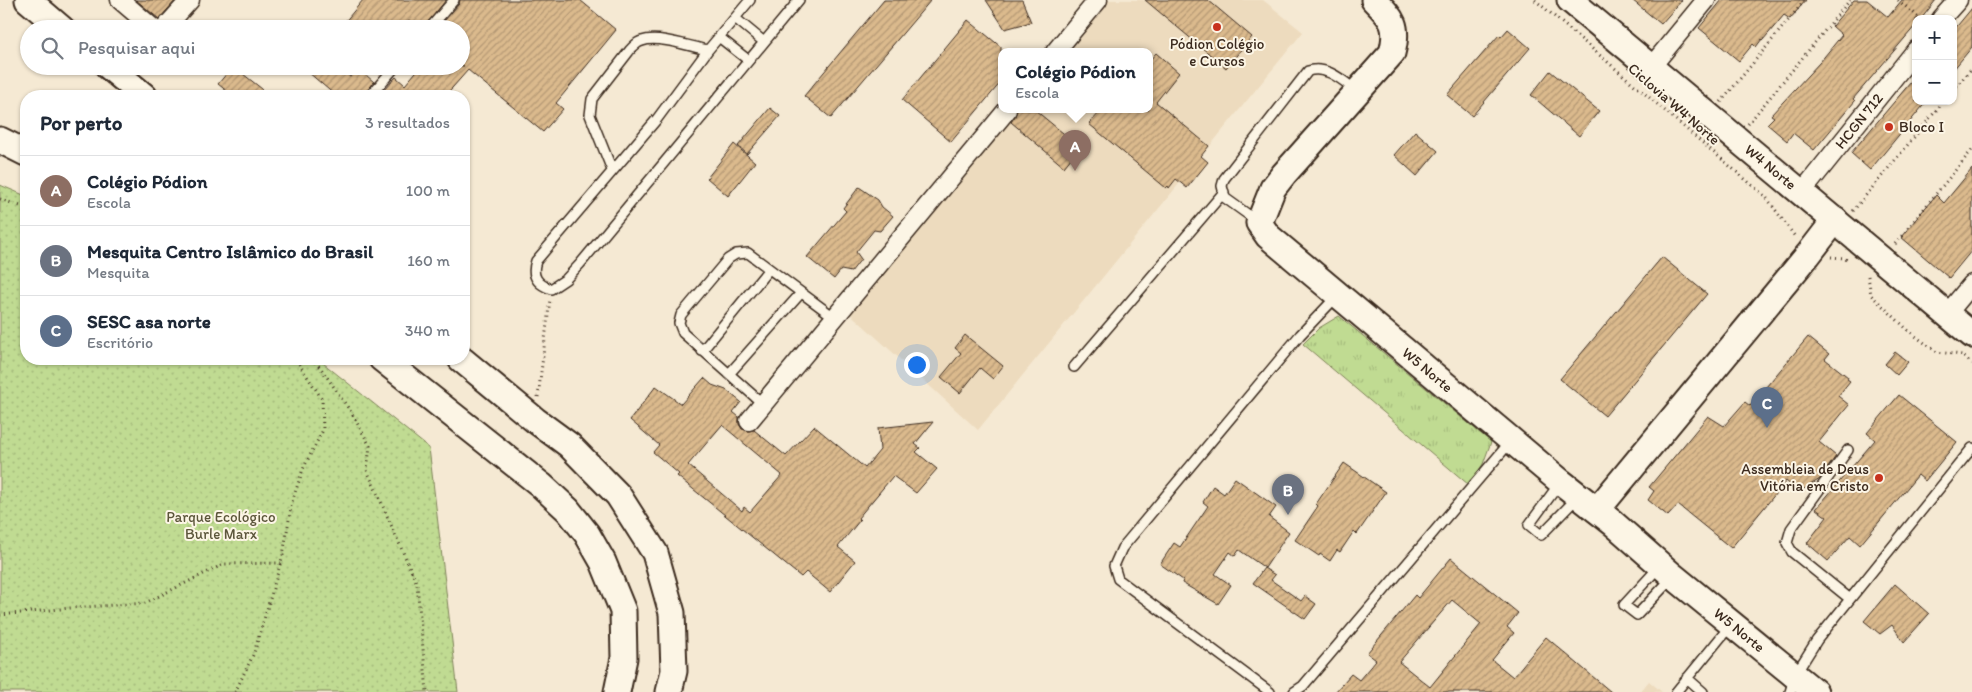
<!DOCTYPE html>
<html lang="pt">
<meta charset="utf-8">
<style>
body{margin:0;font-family:Itim,sans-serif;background:#f2f2f3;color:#1f2937}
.controls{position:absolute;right:15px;top:15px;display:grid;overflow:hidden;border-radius:10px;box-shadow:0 1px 4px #0004}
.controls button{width:45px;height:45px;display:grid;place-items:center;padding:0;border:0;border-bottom:1px solid #e0e1e3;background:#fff;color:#1f2937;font:25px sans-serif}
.you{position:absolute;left:916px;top:364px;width:18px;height:18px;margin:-12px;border:4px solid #fff;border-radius:50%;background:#1a73e8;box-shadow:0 0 0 8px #1a73e833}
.badge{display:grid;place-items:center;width:32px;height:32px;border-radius:50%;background:#c8321e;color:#fff;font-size:16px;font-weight:700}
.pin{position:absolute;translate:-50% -41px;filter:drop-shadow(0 1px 2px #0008)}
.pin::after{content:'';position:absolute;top:26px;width:18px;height:15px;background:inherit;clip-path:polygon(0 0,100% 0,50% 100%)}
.popup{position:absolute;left:998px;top:48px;width:155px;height:65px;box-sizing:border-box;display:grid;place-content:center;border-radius:10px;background:#fff;filter:drop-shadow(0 1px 4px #0005);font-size:16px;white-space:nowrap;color:#747a83}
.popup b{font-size:19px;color:#1f2937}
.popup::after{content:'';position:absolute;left:50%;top:100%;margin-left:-10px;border:10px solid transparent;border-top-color:#fff}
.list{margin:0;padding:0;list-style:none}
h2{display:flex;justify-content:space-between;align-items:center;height:65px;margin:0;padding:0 20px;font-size:21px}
h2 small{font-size:16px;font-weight:400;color:#747a83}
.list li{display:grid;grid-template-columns:32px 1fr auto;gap:15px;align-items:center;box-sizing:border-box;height:70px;padding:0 20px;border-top:1px solid #e0e1e3}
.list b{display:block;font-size:19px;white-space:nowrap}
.list p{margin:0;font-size:16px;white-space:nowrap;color:#747a83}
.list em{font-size:16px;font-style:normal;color:#747a83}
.icon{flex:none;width:28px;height:28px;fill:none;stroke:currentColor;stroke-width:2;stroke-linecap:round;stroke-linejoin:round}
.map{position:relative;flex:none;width:1972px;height:692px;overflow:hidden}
.search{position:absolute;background:#fff;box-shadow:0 1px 4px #0004;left:20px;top:20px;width:450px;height:55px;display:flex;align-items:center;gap:12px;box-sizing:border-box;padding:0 18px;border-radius:28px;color:#747a83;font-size:19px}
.panel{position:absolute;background:#fff;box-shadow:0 1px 4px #0004;left:20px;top:90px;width:450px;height:275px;border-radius:20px}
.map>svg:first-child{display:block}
.built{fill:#eddbbe}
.grass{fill:url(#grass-tufts);stroke:#7e8258}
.park{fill:url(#park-dots);stroke:#7e8258}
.building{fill:url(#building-hatch);stroke:#3b2a1e;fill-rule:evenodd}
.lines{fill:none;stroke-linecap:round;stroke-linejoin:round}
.lane-casing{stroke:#3b2a1e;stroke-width:12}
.street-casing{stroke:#3b2a1e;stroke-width:21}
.secondary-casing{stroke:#3b2a1e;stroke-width:29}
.path{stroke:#3b2a1e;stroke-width:3;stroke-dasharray:1 4;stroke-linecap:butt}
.lane{stroke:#fcf5e5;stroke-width:9}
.street{stroke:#fcf5e5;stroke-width:18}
.secondary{stroke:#fcf5e5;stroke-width:25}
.poi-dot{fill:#c8321e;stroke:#fcf5e5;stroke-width:2}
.labels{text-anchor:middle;stroke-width:4;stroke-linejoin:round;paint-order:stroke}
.poi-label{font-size:15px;fill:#3b2a1e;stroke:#fcf5e5}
.street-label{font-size:15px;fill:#3b2a1e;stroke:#fcf5e5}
.park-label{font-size:15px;fill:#5c563b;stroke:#fcf5e5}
</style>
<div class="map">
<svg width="1972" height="692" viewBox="0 0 1972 692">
<defs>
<pattern id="grass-tufts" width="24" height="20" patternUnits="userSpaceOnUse" patternTransform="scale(1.25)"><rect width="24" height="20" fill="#c0db92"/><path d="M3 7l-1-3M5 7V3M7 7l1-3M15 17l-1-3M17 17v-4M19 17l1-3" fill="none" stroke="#a6bc7d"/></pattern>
<pattern id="park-dots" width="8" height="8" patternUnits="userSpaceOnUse" patternTransform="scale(1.25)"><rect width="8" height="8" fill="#c0db92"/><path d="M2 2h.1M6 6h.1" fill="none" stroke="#a6bc7d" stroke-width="1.8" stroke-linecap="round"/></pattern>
<pattern id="building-hatch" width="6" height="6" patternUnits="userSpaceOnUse" patternTransform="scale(1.25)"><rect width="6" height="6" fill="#dbba8d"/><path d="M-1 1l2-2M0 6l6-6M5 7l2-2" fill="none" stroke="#b39773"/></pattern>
</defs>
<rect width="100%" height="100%" fill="#f5e9d3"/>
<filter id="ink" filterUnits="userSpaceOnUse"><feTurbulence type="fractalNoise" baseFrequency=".02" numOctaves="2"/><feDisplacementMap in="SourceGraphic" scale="10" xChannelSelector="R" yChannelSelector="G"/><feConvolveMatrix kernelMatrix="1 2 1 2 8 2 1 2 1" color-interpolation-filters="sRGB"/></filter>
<g filter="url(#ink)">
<!-- built -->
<path class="built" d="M1101,0H1263L1303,32L978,430L845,309L1010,110H1149V52H1058Z
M1649,681L1662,692H1640Z"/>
<!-- grass -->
<path class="grass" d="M1339,316L1491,442L1483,464L1469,485L1303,344L1319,328Z"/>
<!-- park -->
<path class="park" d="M0,185L26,196V359H318L429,448L458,692H0Z"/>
<!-- building -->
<path class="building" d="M136,0H176L159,19Z
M363,0H446L423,29H420L409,20L401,29H339Z
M460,0H580L616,30L556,103L563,109L543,132L468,70L445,96H378L396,77L405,85L421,66H464L461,64V29H437L459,4Z
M884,0H931L831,118L804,96Z
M986,0H1022L1031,22L1005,29Z
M1145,0H1208L1252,37L1226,68Z
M1632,0H1682L1661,24Z
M1722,0H1806L1790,19L1784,15L1763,40L1762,39L1756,47L1753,44L1739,61L1699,28Z
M1854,0H1867L1888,17L1902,0H1936L1921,19H1916V25L1853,99L1855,101L1814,150L1793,133L1787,141L1767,124L1774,117L1771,115L1820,62L1842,35L1832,26Z
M1972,8V47L1953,70V31Z
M968,20L1001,47V82L951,142L902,100Z
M1508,29L1530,48L1472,116L1447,95L1499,35L1501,37Z
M1156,53L1179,73L1156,102L1209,146L1201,156L1208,162L1187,188L1176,179L1169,188L1168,186L1166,188L1089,124L1102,110H1149V61Z
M233,66L262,89L256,96H233L218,84Z
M301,66H337L350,77L358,68L374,82L364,96H336Z
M1550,71L1599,111L1579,136L1531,95Z
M1916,76V101H1927L1870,170L1851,153Z
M770,108L780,116L747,154L738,146Z
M1017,110H1035L1080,147L1064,167L1011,122L1015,116Z
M1415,131L1438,151L1417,176L1394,155Z
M734,144L755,162L728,196L707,178Z
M1972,169V250L1949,278L1901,237L1936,195L1944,203Z
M859,187L878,200L882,207L893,216L880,231L874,230L856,252L861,259L851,272L841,270L834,279L807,257L846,211L843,208Z
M1662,257L1707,294L1605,416L1560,379Z
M965,335L1003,366L993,379L980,368L960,393L941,377L961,353L955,348Z
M1808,337L1829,354L1825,359L1848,377L1847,379L1850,381L1838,396L1849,405L1819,442L1836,456L1820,479L1799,492L1786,481L1731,548L1678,505L1668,516L1648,500L1654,491L1649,487L1708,416L1724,426L1745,402L1750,406Z
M1895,352L1908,362L1897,375L1885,364Z
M704,378L712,385L726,390L741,402L733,412L739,417V424L742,429L748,431L754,430L786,456L814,426L865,468L880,450L878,428L933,422L915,444L920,448L916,452L937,469L916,493L893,476L858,518L860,520L838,547L855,561L830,592L806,572L801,577L677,476L679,474L653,452L659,445L630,420L656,386L681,404ZM722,425L782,475L750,512L744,507L742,511L688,465Z
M1899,395L1957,442L1925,481L1918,475L1860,545L1850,536L1828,561L1807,543L1827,517L1816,509L1875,440L1867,433Z
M1344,463L1386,492L1357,534L1354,531L1340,552L1337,550L1330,561L1320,554L1319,556L1295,540L1318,506L1316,504Z
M1235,478L1276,507L1269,517L1289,532L1265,568L1239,550L1235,556L1230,552L1215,574L1231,585L1218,604L1182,583L1183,580L1160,564L1174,543L1180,547L1208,506L1203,502L1213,486L1224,494Z
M1451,558L1518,613L1507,627L1514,633L1492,660L1513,677L1546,637L1611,692H1335L1351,674L1359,680L1376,660L1367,653L1415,595L1418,598ZM1452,600L1481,624L1430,687L1399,662Z
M1264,568L1275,575L1271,580L1301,601L1305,596L1316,604L1305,619L1253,583Z
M1895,584L1929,614L1904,642L1892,625L1880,634L1864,621Z"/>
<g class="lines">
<!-- lane casing -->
<g class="lane-casing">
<path id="lane" d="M750,0L708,50L657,119L536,261C531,276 537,284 551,289L566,279L580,264L799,0
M735,18L764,42
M429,29L454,0
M719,37L748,60
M370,96L396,66
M612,170L590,115L592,99L630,50C634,46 637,42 642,41C659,35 691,47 708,50
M1257,221L1225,198L1222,186L1224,179L1308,71C1327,65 1343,81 1357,91
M702,351L769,269
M1074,367L1224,192
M729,374L801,293
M763,404L683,333L679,323L681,315L728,259L736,254L748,253L834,317
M1848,450L1791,529L1787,543L1792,552L1850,599
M1559,484L1529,525L1541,535L1578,497
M1660,566L1624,605L1637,615L1673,577
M1687,678L1703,692
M1270,692L1118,579L1114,566L1122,548L1300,335L1337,296
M1294,692L1303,686L1511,441
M1676,692L1730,626
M1790,692L1795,675L1817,640L1972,448"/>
</g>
<!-- street casing -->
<g class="street-casing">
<g id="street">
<path d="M120,0L154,29"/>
<path d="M1941,19L1958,0"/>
<path d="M164,29L190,0"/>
<path d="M1055,52L1098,0"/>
<path d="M1651,67L1706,0"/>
<path id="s1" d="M1802,192L1916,50"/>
<path d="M1947,314L1972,284"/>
<path d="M749,421L1007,110"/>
</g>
</g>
<!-- secondary casing -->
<g class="secondary-casing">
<g id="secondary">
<path d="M28,0L62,29"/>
<path id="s2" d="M1374,0C1393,19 1399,26 1392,53L1284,174L1273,188L1259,223L1268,236L1561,482L1613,523L1673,576L1815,692"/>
<path id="s3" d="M1570,0L1972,335"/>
<path d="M108,66L144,96"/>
<path d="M0,140L26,153"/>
<path d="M382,359L541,485L568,510L587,534L603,562L623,611L624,658L617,692"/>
<path d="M461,359L535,420L569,445L618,495L655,553L672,613L674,671L669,692"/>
<path d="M1597,510L1808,255L1835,220"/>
</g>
</g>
<!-- path -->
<path class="path" d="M1535,0L1766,197L1796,238
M1898,0L1921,19
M1953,90L1972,68
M1721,102L1805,0
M1748,124L1850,0
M0,199L26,208
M1853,211L1944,101
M1895,244L1972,150
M1831,257L1844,258L1847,260
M1868,276L1871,295L1910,332L1937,352L1962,355L1972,364
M311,359L320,367L351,412L370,446L367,470L417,584L427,692
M355,359L363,365
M538,397L550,299
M0,615L70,608L145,603L224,564L281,563
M235,692L254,653L283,555L292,502L303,469L323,430L322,399L299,364L292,359"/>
<!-- lane -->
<use href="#lane" class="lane"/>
<!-- street -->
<use href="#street" class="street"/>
<!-- secondary -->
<use href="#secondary" class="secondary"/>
</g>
</g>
<!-- markers -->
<g class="poi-dot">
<circle cx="1217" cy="27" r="5"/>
<circle cx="1889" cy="127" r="5"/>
<circle cx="1879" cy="478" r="5"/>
</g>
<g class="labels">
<!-- poi labels -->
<g class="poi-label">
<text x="1217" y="49">Pódion Colégio<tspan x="1217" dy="17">e Cursos</tspan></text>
<text x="1899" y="132" text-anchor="start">Bloco I</text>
<text x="1869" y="474" text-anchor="end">Assembleia de Deus<tspan x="1869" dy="17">Vitória em Cristo</tspan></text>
</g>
<!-- street labels -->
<g class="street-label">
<text transform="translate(1674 104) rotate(41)" y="5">Ciclovia W4 Norte</text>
<text dy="5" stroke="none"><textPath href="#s1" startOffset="91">HCGN 712</textPath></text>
<text dy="5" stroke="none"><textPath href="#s3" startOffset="261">W4 Norte</textPath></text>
<text dy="5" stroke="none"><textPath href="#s2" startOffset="502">W5 Norte</textPath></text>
<text dy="5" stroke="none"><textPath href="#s2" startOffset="908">W5 Norte</textPath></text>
</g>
<!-- park labels -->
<g class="park-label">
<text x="221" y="522">Parque Ecológico<tspan x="221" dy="17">Burle Marx</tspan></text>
</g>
</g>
</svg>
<div class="controls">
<button>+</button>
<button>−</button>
</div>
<div class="you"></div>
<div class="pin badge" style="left:1075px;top:171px;background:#8d6e63">A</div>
<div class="popup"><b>Colégio Pódion</b>Escola</div>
<div class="pin badge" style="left:1288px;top:515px;background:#6b7280">B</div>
<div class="pin badge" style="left:1767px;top:428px;background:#5c6f8a">C</div>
<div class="search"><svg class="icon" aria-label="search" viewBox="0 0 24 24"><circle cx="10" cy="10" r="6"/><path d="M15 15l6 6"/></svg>Pesquisar aqui</div>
<section class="panel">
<h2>Por perto<small>3 resultados</small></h2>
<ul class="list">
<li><span class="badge" style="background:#8d6e63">A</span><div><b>Colégio Pódion</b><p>Escola</p></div><em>100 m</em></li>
<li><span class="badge" style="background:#6b7280">B</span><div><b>Mesquita Centro Islâmico do Brasil</b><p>Mesquita</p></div><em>160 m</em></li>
<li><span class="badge" style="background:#5c6f8a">C</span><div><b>SESC asa norte</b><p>Escritório</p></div><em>340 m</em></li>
</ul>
</section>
</div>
